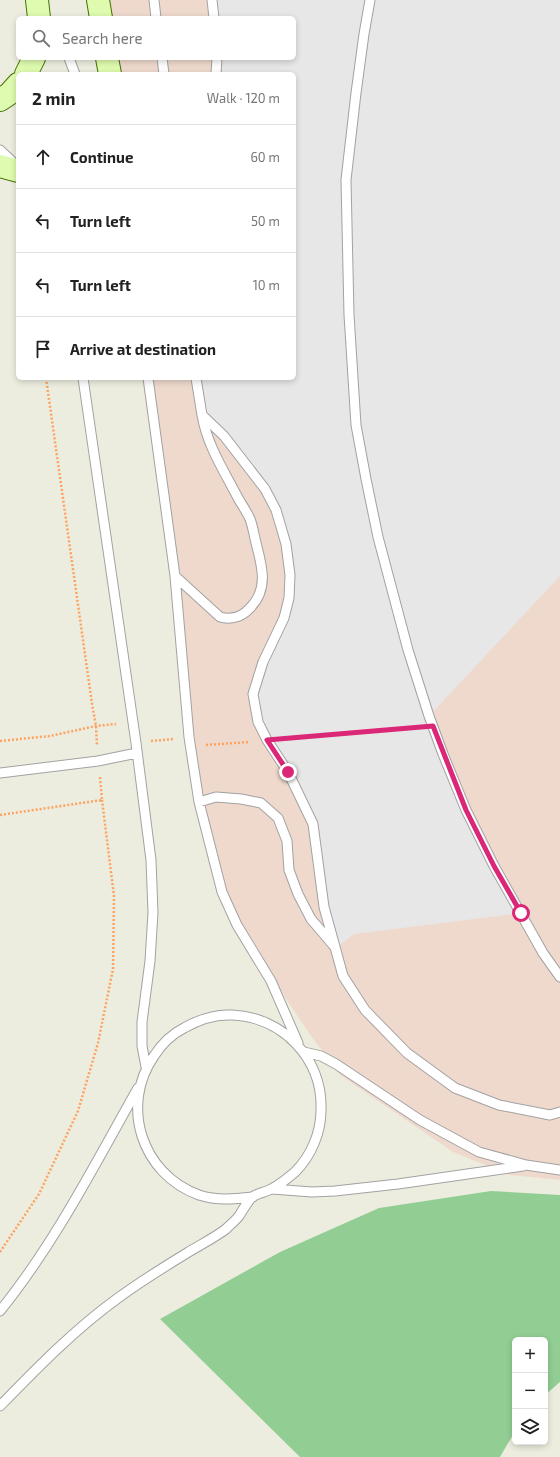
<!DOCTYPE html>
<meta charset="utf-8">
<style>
body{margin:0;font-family:"Exo 2",sans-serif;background:#f6f6f6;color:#222}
.controls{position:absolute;right:12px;bottom:12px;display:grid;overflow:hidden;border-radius:6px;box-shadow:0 2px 6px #0003}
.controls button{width:36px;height:36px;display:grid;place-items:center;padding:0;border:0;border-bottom:1px solid #e0e0e0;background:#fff;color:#222;font:20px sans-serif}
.stop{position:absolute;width:12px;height:12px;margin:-9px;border:3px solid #db2777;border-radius:50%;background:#fff}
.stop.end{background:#db2777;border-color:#fff;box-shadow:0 1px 4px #0008}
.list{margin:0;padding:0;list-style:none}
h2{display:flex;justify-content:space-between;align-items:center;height:52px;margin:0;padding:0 16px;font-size:17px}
h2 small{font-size:13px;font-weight:400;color:#767676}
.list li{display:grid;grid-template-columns:26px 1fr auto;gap:12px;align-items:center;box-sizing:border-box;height:64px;padding:0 16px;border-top:1px solid #e0e0e0}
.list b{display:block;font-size:15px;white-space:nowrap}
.list em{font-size:13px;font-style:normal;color:#767676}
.icon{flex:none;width:22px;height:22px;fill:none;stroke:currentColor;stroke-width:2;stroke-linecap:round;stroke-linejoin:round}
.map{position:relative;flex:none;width:560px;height:1457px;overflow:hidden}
.search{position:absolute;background:#fff;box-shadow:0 2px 6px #0003;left:16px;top:16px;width:280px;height:44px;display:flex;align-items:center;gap:10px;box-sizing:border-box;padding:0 14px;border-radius:6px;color:#767676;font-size:15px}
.panel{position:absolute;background:#fff;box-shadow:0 2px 6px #0003;left:16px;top:72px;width:280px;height:308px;border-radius:6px}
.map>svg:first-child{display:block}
.commercial{fill:#efd9cd}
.forest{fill:#92ce94}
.parking{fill:#e7e7e7}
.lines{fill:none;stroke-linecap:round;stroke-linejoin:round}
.lane-casing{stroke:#a2a2a2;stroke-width:11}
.secondary-casing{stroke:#427201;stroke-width:24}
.path{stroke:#fea25f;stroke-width:2.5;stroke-dasharray:2 2;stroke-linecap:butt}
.lane{stroke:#fff;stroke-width:9}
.secondary{stroke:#dffbaf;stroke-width:22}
.route{stroke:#db2777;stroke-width:5}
</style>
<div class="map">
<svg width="560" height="1457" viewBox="0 0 560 1457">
<rect width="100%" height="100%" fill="#ededdf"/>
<!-- commercial -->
<path class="commercial" d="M98,0H560V1180L510,1175L453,1152L340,1075L309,1033L274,981L239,921L223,888L201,800L148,378H294V74H108L105,58H294V18H100Z"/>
<!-- forest -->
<path class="forest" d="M491,1191L560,1195V1382L545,1395V1340H515V1431L500,1457H300L160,1319L280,1252L379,1208Z"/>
<!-- parking -->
<path class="parking" d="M212,0H560V576L429,716L458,794L521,913L354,934L336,948L313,824L267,741L251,694L287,618L292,575L278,509L212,423L196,384V378H294V74H216L217,58H294V18H214Z"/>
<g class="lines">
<!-- lane casing -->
<g class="lane-casing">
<path id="lane" d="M154,0L156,18
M212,0L214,18
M370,0L364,34L356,93L346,180L349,315L356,425L366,479L378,537L408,650L429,716L443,754L466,810L494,866L543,953L560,977
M69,58L75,74
M162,58L164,74
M216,74L217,58
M0,150L15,164
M83,378L136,743L151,860L153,913L150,961L142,1022V1046L146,1067
M148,378L175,576L189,737L199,802L222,892L237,925L271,981L298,1043
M196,378L202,415L224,436L265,489L276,510L286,544L290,575L289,598L284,618L263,662L253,694L258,722L267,740L288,772L313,824L324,907L343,976L365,1010L407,1053L455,1088L499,1105L550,1115L560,1112
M175,576L220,617C231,620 242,617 250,608C269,589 262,566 256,543C254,535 253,527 250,519C247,512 242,505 238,498C224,471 207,445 202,415
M0,773L98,761L137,753
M199,802L216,797L241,799L261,803L278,818L287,841L289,870L298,894L311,919L334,946
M304,1052L321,1056L336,1064L420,1120L479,1152L526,1165L560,1170
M272,1189L312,1192L335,1191L398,1184L523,1166
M0,1311C55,1243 95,1164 138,1088
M0,1406C37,1368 75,1329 118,1298C140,1282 164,1267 187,1253C200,1245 214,1238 226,1229C230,1225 235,1221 239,1216C243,1210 247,1202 252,1197C258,1193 267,1192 273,1188C281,1184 288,1178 295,1172C311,1156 321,1133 321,1110C323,1059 283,1017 232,1015C215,1014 198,1020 184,1028C172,1034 161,1045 154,1056C120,1105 141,1174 199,1195C217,1201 235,1199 253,1197"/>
</g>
<!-- secondary casing -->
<g class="secondary-casing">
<path id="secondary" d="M37,0L39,18
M98,0L101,18
M107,58L110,74
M26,74L34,58
M0,100L9,94L18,84
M0,166L18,171"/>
</g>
<!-- path -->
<path class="path" d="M46,378L92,704L96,726L97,746
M286,739L417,728
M0,741L50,736L96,726L116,724
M151,741L174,739
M206,745L249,742
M0,815L102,800L100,777
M0,1252L39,1194L78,1111L98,1043L113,969L114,896L102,800"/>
<!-- lane -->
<use href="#lane" class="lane"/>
<!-- secondary -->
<use href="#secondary" class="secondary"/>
</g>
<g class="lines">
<!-- route -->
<path class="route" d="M288,772L267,740L433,726L466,810L494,866L521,913"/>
</g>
</svg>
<div class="controls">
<button>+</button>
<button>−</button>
<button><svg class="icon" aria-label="layers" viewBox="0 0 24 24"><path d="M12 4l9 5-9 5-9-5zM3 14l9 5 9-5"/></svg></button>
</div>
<div class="stop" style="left:521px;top:913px"></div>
<div class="stop end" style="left:288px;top:772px"></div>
<div class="search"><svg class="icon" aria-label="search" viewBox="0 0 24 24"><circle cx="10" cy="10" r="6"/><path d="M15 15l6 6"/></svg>Search here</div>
<section class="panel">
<h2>2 min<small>Walk · 120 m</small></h2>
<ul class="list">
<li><svg class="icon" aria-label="ahead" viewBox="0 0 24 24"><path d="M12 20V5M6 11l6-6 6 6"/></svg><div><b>Continue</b></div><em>60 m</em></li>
<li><svg class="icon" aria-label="left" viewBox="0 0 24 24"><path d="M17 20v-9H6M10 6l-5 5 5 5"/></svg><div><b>Turn left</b></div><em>50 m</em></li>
<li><svg class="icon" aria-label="left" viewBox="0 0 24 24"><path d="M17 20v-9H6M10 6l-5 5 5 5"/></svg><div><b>Turn left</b></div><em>10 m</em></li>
<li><svg class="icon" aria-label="arrive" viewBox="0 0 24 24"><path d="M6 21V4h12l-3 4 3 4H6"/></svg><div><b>Arrive at destination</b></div></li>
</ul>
</section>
</div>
